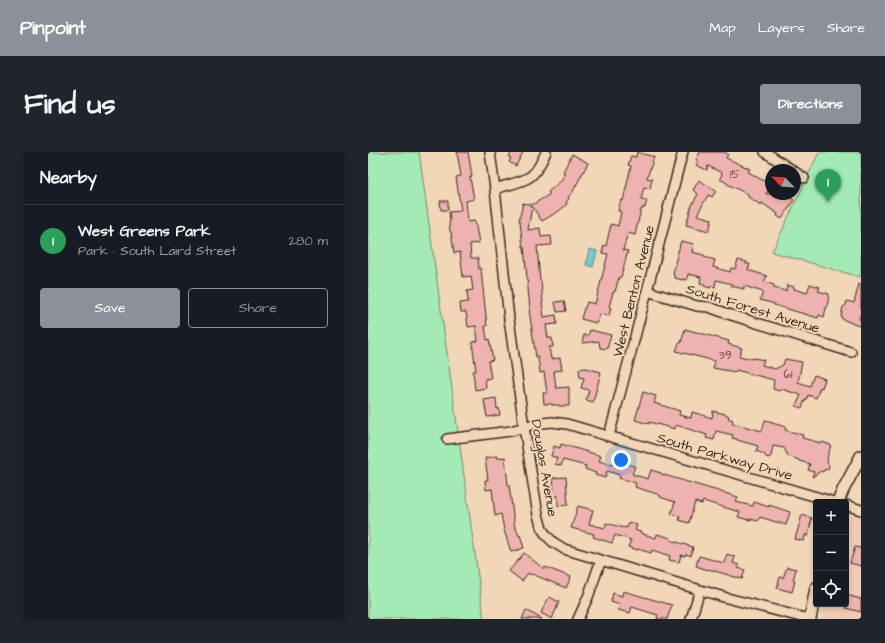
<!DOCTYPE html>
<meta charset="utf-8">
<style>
body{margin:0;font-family:"Architects Daughter",sans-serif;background:#20242c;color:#f1f3f6}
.controls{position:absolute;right:12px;bottom:12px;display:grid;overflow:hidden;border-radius:4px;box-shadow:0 2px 6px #0003}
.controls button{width:36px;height:36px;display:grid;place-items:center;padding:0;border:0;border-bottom:1px solid #363941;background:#171b24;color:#f1f3f6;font:20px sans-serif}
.compass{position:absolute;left:397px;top:12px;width:36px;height:36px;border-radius:50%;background:#171b24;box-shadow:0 2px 6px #0003;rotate:295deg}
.you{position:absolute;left:253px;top:308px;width:14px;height:14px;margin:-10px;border:3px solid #fff;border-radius:50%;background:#1a73e8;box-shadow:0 0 0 6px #1a73e833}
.badge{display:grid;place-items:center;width:26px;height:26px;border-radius:50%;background:#8c9099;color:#fff;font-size:13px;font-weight:700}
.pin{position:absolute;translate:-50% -33px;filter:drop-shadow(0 1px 2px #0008)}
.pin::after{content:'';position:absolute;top:21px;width:14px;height:12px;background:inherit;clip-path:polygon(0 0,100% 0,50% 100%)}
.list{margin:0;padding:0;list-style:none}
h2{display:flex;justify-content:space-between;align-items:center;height:52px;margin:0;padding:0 16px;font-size:17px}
h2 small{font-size:13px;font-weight:400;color:#9ea1a6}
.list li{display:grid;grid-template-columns:26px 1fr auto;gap:12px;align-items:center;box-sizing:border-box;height:72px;padding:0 16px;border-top:1px solid #363941}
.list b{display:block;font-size:15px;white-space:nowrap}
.list p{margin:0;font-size:13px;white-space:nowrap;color:#9ea1a6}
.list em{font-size:13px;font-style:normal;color:#9ea1a6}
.actions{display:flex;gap:8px;padding:12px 16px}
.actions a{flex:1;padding:9px 0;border:1px solid #8c9099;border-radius:4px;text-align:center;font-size:14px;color:#8c9099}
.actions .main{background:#8c9099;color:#fff}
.icon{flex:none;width:22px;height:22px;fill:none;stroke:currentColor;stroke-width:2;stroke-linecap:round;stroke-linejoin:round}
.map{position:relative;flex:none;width:493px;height:467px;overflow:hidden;border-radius:4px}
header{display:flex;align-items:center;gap:24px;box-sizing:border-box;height:56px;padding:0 20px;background:#8c9099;color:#fff}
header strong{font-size:19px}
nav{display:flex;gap:22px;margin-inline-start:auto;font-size:14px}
.intro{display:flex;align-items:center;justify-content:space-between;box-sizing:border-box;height:96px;padding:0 24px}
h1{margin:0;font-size:28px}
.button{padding:10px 18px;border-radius:4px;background:#8c9099;color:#fff;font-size:14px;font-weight:700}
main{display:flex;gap:24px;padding:0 24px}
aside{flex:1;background:#171b24;border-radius:4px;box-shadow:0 2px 6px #0003}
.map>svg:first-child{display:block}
.built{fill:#f0ccb6}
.green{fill:#a3eab6;stroke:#6f8a6a}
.water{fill:#76c7d1;stroke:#5e8889}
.building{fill:#eeb3b0;stroke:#3b2a1e}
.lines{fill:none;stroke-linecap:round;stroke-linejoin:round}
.minor-casing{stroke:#3b2a1e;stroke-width:12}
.tertiary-casing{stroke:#3b2a1e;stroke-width:14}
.minor{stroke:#f1d7b8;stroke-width:9}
.tertiary{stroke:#f1d7b8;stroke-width:11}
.labels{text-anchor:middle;stroke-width:4;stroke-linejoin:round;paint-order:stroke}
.number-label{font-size:12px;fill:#684c42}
.street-label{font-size:14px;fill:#3b2a1e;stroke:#f1d7b8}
</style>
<header>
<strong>Pinpoint</strong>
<nav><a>Map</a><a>Layers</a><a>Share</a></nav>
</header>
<div class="intro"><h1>Find us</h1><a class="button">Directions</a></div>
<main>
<aside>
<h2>Nearby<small></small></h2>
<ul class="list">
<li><span class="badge" style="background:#2e9e5b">1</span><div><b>West Greens Park</b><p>Park · South Laird Street</p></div><em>280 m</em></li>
</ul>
<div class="actions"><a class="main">Save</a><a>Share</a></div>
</aside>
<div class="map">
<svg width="493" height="467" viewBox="0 0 493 467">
<rect width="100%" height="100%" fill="#f1d7b8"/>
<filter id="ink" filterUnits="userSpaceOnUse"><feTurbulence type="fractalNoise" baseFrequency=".025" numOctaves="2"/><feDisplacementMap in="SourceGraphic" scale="8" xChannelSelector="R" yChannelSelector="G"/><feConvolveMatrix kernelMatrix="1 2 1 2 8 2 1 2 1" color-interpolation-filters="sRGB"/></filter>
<g filter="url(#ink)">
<!-- built -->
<path class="built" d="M481,360L493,363V467H454L457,452H478V370Z"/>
<!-- green -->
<path class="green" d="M0,0H51L116,467H0Z
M451,0H493V123L492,125L404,100Z"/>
<!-- water -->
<path class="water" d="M222,97L229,99L225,115L218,113Z"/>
<!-- building -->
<path class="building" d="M89,0H100L104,24L102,25L106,47L98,49L100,70L107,69L111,91L102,92L103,106H110L111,117H113L119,174H117L119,188L121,187L125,208L120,209L123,226L117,227L118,236L107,238L105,219H108L104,190L110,189L108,174L100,175L98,160H93L92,151L100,150L99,139L105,138L103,124L95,125L92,100L86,101L83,80H82L81,70H82L81,60L93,59L88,25L93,24Z
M144,0H155L148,14L141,10L143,6L141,5Z
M269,0L286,5L279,26L284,27L282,37L276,35L273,47L279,48L277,56L275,55V57H273L267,83L260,81L255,98L260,99L253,125H251L247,140H245L241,155L243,156L241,164L232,162L230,169L228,171L213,167L216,156H217L219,150L227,152L240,102L234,101L236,93L238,94L243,72L250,74L253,60L250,59L252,51L253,48L255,49L263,14L260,13L263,4L268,5Z
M332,0H356L360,2L358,6L382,17L380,20L403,33L398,42H417L426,48L414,67L409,64L410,62L394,51L393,53L380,45L381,43L359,32V31L352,27L354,21L340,14L339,18L328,13L330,9L328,8Z
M204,2L220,11L204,41L200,45L201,47L198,50L199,52L191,59L174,69L164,54L160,78L172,76L173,85L183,84L184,93L169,94L172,129H173L175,150H174L176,165L188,163L189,172L178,173L180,186H184L185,195H181L183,207L192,206L194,218L186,219L188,236L201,235V254H191V253H184V252H176L175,241H179L176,220L172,221L170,205H168L161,158L162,157L156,95H155L152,69H151L155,51L164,53L182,42L180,40L193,29L197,21L195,20Z
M331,28L348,39L344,45L340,43L329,63L344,67L341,79L318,73L324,53L330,42L325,38Z
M72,49H80V58H73Z
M313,89L326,92L324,100L336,103V105L347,108L345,115L362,120L363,116L367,117L370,108L379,110L378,112H382L380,118L399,124L396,130L406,133V136L418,139L419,133L426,135V137L439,141L442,132L452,135L450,139L461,142L459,156H458L456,165L451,163L450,166L406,153L407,152L392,148L395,140L376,134V137L363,134L364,132L348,128L347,135L343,134L342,136L336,134V132L332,131L333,125L320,122L319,128L314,127V128L307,126L306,124L305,121L308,111H307Z
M491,132H493V160L491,167L493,168V175L474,167L473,164L475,155L478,153L479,149L486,151Z
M196,149L198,159L189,160L187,150Z
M317,177L361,189L360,192L374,196L371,204L385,207L386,206L396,208L394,213L407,217L415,213L417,207L434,210L430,230L442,234L446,223L457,227L454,236L452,235L448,246L440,243L438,249L437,248L434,256L428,254L433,243L413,237L411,239L405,237L406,228L368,218L367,220L345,216L347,209L308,199L311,191H313Z
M222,178L243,183L239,197L232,196L231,189L214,191L216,183L220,184Z
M218,216L233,220L225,250L218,248L221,238L213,236L216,226L212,225L211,217Z
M275,240L288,244L286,251L312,259L311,263L323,266L324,260L344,266L345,259L357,262L361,264L360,266L365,268L364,271L394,279L397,268L405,270L404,271L418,275L417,278L435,283L434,286L453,291L454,290L463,293L459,306L460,307L459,310L461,314L460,317L456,318L455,320L453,319L444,325L446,320L440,318L442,312L431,309V308L420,304L416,296L405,294L403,304L401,306L398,305L396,302L388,299L390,294L369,288V287L364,286L365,283L348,279L346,288L338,286L339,283L308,273L307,277L281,270V272L267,268Z
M128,246L129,257L131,256L132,263L119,265L116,248Z
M193,292L233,304L231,309L245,313L246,310L255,313V311L267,314L264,322L280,327L283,318L293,321V322L370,345L368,350L385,354L386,350L401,355V353L422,360L418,373L392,365L390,369L382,367L381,368L370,365L372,360L335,349L334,352L327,350L321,371L311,368L312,364L303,362L307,350L292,345V343L267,335L268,331L251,326L252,323L239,319L237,326L227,323L228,321L217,317L218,314L195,308L193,314L187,312L189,306L183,304L186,294L192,296Z
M129,304V306L137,305L140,333H141L147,377L148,376L151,384L152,383L156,396L143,400L136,378L133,362L127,364L124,337L118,338L117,328H120L117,306Z
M198,325L200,353L190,354V344H186L185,326Z
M210,354L225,358L221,372L237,376L238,371L256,376L257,375L259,376L261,370L269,373L267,378L275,381V382L288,386L289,382L303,386L302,388L325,395L323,404L318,402L317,404L313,403L311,410L301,408L302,404L284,398L283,401L270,397V398L260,395L263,388H261V387L247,383L244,391L225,385L226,382L203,376Z
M434,363L444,366L440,384L437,383L436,389L427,387Z
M487,395L493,396V414L482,411Z
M156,401L176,417L177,415L203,425L198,436L164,422L163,423L160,421L154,429L141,419Z
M359,402L367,405L365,411L371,413L370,416L377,418L374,427L340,417V418L328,414L331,404L356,411Z
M419,415L428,417L425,429H427L424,440L409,436L412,425L415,426Z
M255,439L304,453L299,467H289L290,463L264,455L262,461L250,458L252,453L243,450L245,441L254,444Z
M478,443L493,447V460L478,456Z
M181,445L191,450L184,467L173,461Z
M158,458L174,467H154Z"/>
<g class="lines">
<!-- minor casing -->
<g class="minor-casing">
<path id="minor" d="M122,0L127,37L141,167L156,275L170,363L174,377L179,384L185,390L196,397L359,446L441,467
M397,0L424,18
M427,20L436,26
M127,37C137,33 158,30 165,22C171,16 175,7 178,0
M279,139L329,154L341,155L360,162L483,200
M241,284L279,139L310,18L315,0
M79,287L143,279L166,272L184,270L199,272L466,350
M478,353L493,358
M210,467L220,445L233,408
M323,467L332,438"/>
</g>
<!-- tertiary casing -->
<g class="tertiary-casing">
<path id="tertiary" d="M470,350L475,338L493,304
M442,467L448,436"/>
</g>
<!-- minor -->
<use href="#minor" class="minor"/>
<!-- tertiary -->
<use href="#tertiary" class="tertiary"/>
</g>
</g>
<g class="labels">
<!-- number labels -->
<g class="number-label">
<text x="367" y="26">15</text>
<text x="357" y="207">39</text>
<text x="420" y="226">61</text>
</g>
<!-- street labels -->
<g class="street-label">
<text transform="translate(265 139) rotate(-76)" y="5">West Benton Avenue</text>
<text transform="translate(385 156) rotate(17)" y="5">South Forest Avenue</text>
<text transform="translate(357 304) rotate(16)" y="5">South Parkway Drive</text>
<text transform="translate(177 316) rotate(80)" y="5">Douglas Avenue</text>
</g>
</g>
</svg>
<div class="controls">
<button>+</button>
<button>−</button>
<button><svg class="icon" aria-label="locate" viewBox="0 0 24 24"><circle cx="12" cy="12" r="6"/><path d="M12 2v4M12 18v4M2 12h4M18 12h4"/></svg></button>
</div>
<svg class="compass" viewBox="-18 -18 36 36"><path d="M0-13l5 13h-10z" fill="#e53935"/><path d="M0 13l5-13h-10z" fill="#9ea1a6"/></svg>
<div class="you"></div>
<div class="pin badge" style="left:460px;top:50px;background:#2e9e5b">1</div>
</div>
</main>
